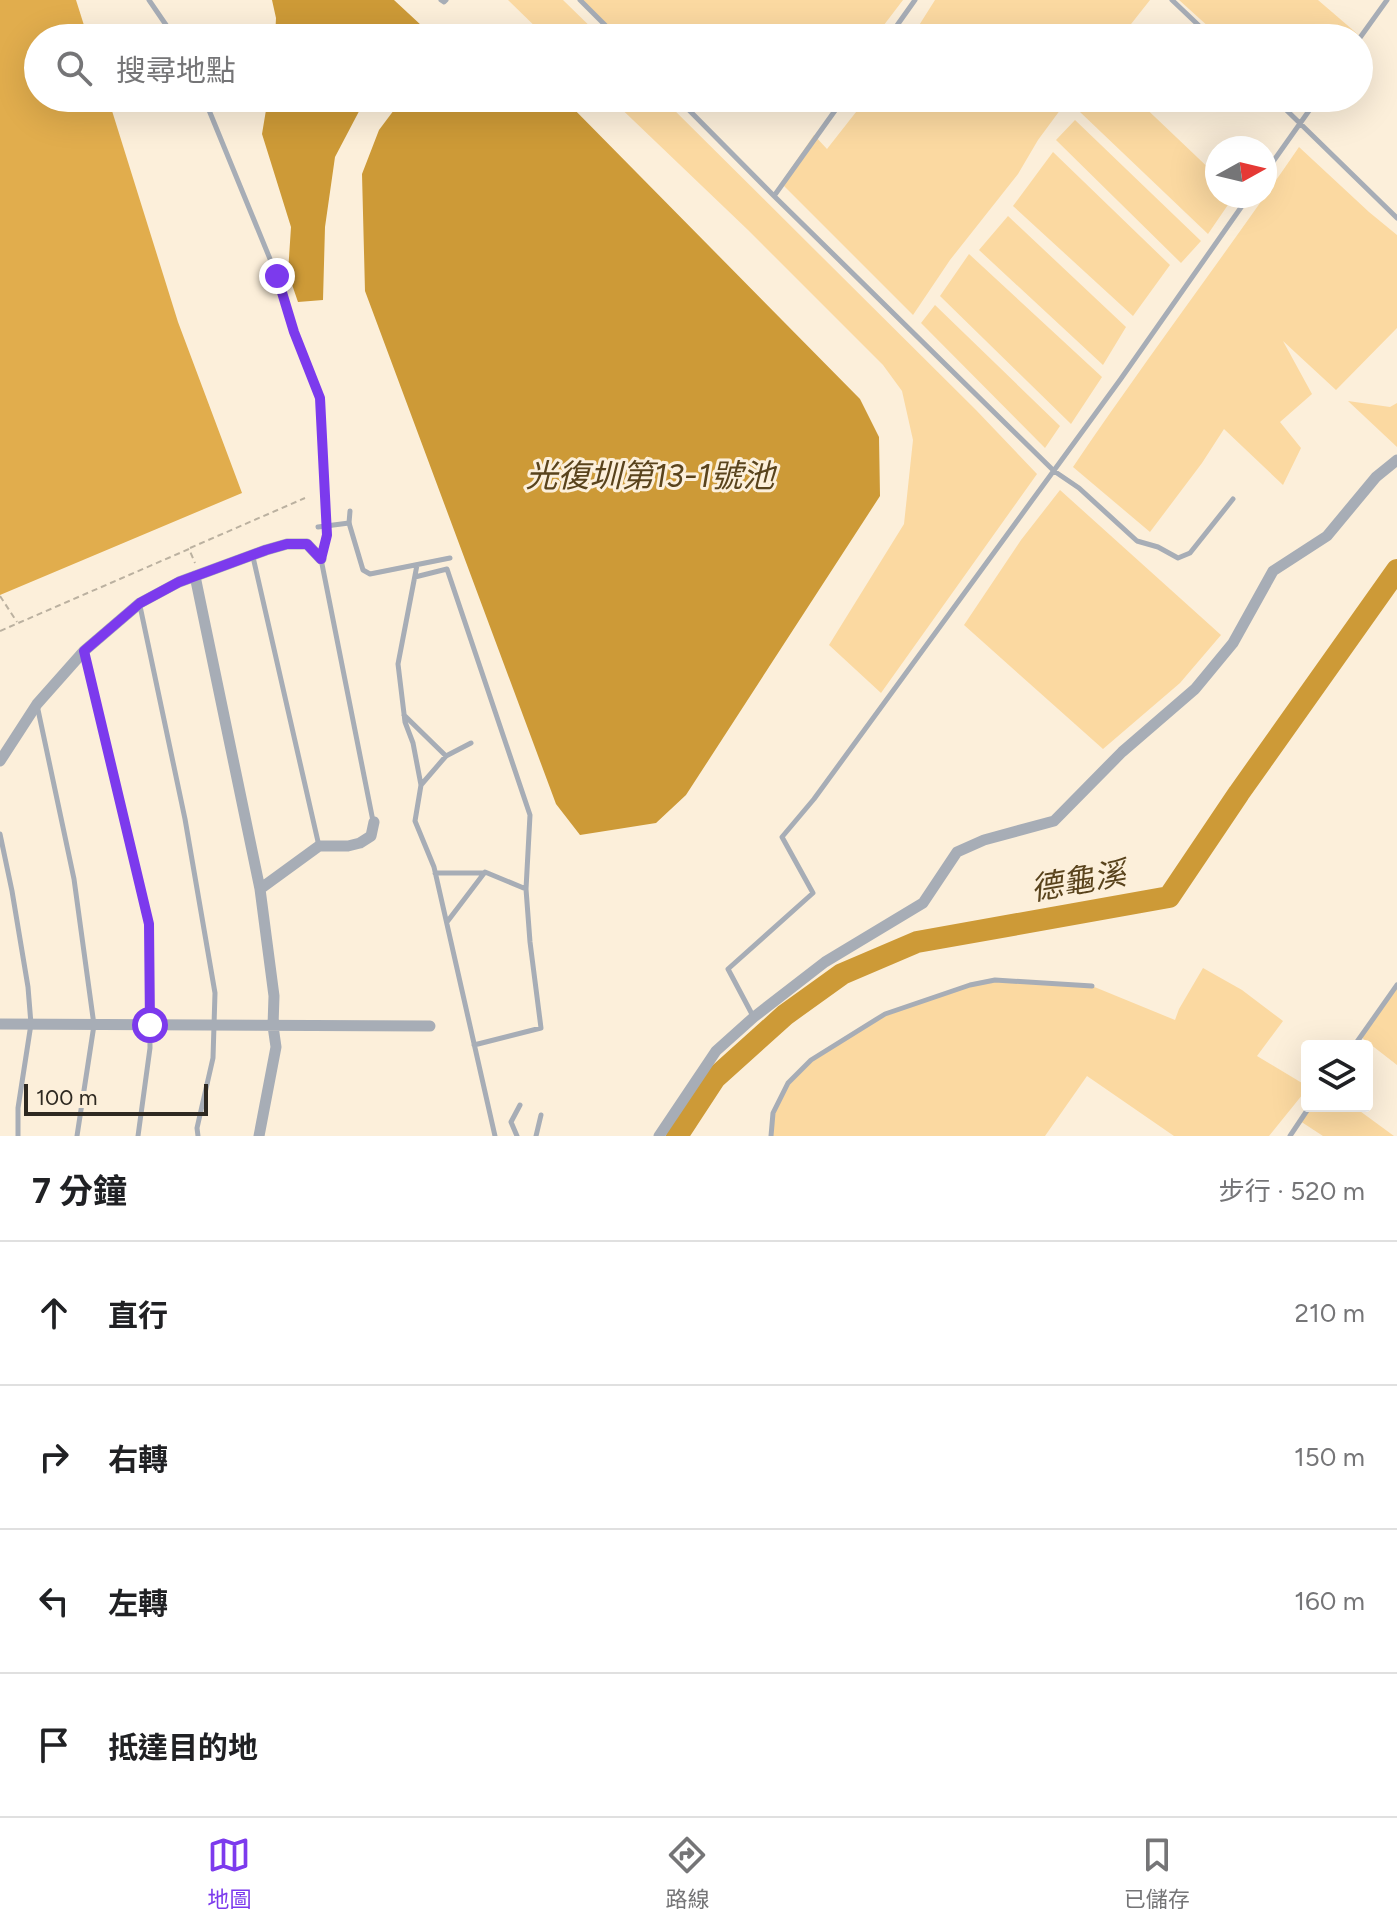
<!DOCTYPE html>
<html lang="zh-TW">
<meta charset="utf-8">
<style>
body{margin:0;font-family:Figtree,"Noto Sans TC",sans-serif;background:#f2f2f2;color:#202124}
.controls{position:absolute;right:24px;bottom:24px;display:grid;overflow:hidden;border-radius:8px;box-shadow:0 8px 32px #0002}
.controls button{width:72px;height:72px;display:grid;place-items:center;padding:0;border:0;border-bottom:2px solid #e0e0e0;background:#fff;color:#202124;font:40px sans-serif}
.compass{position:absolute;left:1205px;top:136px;width:72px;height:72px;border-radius:50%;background:#fff;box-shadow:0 8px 32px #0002;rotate:82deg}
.scale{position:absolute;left:24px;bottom:20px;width:184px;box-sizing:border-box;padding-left:8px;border:4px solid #2e2921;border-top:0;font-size:22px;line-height:28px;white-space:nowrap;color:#2e2921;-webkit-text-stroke:6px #fcefda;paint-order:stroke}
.stop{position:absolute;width:24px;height:24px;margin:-18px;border:6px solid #7c3aed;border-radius:50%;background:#fff}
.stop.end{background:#7c3aed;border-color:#fff;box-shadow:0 2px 8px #0008}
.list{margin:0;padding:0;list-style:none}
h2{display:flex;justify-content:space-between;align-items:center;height:104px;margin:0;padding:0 32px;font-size:34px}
h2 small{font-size:26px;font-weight:400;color:#757577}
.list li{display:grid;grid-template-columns:52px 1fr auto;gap:24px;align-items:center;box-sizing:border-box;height:144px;padding:0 32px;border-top:2px solid #e0e0e0}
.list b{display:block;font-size:30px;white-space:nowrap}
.list em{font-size:26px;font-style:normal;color:#757577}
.icon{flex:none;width:44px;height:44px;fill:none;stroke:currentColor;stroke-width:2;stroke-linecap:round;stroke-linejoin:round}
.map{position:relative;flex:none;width:1397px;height:1136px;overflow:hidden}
.search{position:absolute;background:#fff;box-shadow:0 8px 32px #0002;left:24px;right:24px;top:24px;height:88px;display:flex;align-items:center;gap:20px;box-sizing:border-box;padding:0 28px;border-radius:44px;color:#757577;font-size:30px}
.sheet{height:680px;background:#fff}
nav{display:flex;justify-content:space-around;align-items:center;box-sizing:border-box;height:112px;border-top:2px solid #e0e0e0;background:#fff;font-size:22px;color:#757577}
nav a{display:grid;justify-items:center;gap:4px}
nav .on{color:#7c3aed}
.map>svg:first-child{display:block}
.green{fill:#fbd9a1}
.forest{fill:#e1ad4d}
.water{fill:#cd9a37}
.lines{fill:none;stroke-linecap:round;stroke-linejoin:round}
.river{stroke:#cd9a37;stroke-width:22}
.path{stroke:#bbb1a0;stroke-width:2;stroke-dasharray:6 4;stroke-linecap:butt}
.service{stroke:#a7adb6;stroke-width:5}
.minor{stroke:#a7adb6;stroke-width:11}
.service-bridge{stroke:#a7adb6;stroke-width:5}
.route{stroke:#7c3aed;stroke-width:10}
.labels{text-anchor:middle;stroke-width:6;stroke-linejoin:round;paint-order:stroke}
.water-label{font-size:32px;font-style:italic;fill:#59431c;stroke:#fcefda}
</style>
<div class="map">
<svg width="1397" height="1136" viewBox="0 0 1397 1136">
<rect width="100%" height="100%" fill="#fcefda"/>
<!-- green -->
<path class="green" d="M508,0H563L602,38H547Z
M580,0H903L874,38H617Z
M935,0H1150L1120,38H911Z
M1179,0H1318L1361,37L1221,38Z
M610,98H662L976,410L1037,474L881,693L829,645L904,524L913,440L902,391L883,365L748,230Z
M867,98H1069L1038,140L1018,174L950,260L913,315L781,183L814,135L827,149Z
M1091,98H1135L1217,176V196H1234L1208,234L1080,112Z
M1075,120L1201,241L1181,263L1056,140Z
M1299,147L1369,212L1397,235V328L1336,390L1283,341L1312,394L1280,422L1301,448L1283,485L1224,429L1202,463L1150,532L1073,467C1146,359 1225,255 1299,147Z
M1053,152L1170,265L1133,316L1013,206Z
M1008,216L1126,327L1103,365L979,250Z
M969,254L1102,377L1071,424L940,296Z
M935,305L1060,426L1045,448L921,323Z
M1348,401L1390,407L1397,403V447Z
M1060,490L1221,635L1180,683L1103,749L964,625L1021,540Z
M1203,968L1242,990L1283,1021L1257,1056L1307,1086V1089L1269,1136H1174L1087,1076L1045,1136H771L773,1113L788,1083L811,1060L885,1014L970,985L995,980L1092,986L1175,1020L1179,1009Z
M1397,985V1065L1361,1037Z
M1310,1106H1353L1394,1136H1323L1300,1121Z"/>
<!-- forest -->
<path class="forest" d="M0,0H76L88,38H38V98H108L178,322L242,493L0,595Z"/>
<!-- water -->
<path class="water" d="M272,0H394L422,26L412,38H275L276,18Z
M268,98H366L335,157L325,227L323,300L298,302L288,273L291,227L262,134Z
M403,98H563L860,399L879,437L880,496L686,795L656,823L580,835L556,804L365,291L362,174L379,130Z"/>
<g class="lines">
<!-- river -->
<path class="river" d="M677,1136L715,1078L785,1015L842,974L917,942L1169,897L1239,793L1397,570"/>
<!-- path -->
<path class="path" d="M321,407L326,517
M190,548L305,498
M0,596L17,622
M0,631L189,549L195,563"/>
<!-- service -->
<path class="service" d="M149,0L175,38
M441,0L444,2L446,0
M580,0L618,38
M1172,0L1212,38
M888,38L915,0
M1359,39L1387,0
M204,98L277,276L294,332L320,398
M677,98L774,196L1054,471L1079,488L1137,541L1158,547L1178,558L1190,553L1233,499
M1274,98L1397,218
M1265,173L1318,98
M774,196L844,98
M350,511L349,523L363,570L370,574L450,558
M327,535L321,559L373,821
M253,557L319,846
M417,565L398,664L405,722L413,743L421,785L415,821L434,867L495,1136
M415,577L447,569L530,815L526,889L530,942L541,1028L474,1045
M140,606L185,819L215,993L213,1058L197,1128L198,1136
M85,654L149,924L150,1048L138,1136
M37,705L74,879L94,1025L77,1136
M404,715L446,756
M421,785L446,756L471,743
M0,834L12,891L28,987L31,1024L18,1108V1136
M435,873H484
M447,922L485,872L526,889
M753,1016L728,969L813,893L782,837L814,799L1120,380L1249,196
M1354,1046L1397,985
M517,1136L511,1122L520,1105
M536,1136L541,1115
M771,1136L773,1113L788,1083L811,1060L885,1014L970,985L995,980L1092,986
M1290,1136L1310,1106"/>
<!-- minor -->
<path class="minor" d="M195,576L260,889L274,996L273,1026L276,1047L259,1136
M0,761L37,704L84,651L140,603L179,582L266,550L287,544H307L321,559
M260,889L319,846H348L360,843L371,836L374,822
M0,1024L430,1026
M659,1136L716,1051L754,1017L825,962L923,903L957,852L984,840L1054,821L1122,752L1195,689L1233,643L1273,571L1327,536L1376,477L1397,460"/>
<!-- service-bridge -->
<path class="service-bridge" d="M318,527L349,523"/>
</g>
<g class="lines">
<!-- route -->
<path class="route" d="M150,1025L149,924L84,651L140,603L179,582L266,550L287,544H307L321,559L327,535L320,398L294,332L277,276"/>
</g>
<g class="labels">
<!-- water labels -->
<g class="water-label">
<text x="650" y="487">光復圳第13-1號池</text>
<text transform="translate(1078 881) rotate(-10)" y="11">德龜溪</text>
</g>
</g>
</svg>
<div class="controls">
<button><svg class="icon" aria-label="layers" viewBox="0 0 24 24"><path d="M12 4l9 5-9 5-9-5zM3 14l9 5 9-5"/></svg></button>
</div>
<svg class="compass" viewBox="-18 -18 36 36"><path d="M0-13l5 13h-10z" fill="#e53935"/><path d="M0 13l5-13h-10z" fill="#757577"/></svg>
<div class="scale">100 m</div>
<div class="stop" style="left:150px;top:1025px"></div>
<div class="stop end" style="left:277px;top:276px"></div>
<div class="search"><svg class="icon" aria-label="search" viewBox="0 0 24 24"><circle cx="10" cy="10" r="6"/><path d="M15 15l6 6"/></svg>搜尋地點</div>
</div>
<section class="sheet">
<h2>7 分鐘<small>步行 · 520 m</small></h2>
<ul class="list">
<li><svg class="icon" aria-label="ahead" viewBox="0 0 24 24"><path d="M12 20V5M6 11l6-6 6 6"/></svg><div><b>直行</b></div><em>210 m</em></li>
<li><svg class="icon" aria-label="right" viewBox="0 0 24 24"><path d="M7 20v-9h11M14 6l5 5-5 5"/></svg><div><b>右轉</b></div><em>150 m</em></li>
<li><svg class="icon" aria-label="left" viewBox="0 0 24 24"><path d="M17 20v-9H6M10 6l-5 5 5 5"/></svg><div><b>左轉</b></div><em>160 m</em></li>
<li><svg class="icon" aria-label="arrive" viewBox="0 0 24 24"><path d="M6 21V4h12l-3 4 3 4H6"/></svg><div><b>抵達目的地</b></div></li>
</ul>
</section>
<nav>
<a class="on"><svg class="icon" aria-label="map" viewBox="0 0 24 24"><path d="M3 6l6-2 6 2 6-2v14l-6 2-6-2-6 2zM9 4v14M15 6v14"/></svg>地圖</a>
<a><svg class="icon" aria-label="directions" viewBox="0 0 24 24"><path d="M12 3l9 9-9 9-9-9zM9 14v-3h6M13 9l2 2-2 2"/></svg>路線</a>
<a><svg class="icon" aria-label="saved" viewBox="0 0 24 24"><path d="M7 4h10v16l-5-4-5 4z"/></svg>已儲存</a>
</nav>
